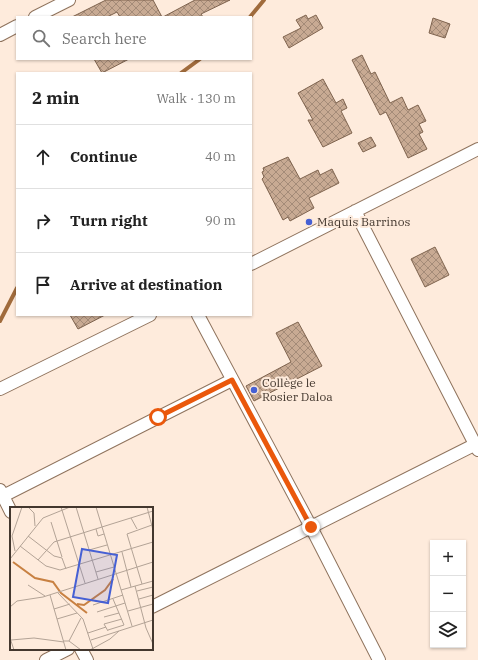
<!DOCTYPE html>
<meta charset="utf-8">
<style>
body{margin:0;font-family:"IBM Plex Serif",serif;background:#f2f2f2;color:#222}
.controls{position:absolute;right:12px;bottom:12px;display:grid;overflow:hidden;border-radius:0px;box-shadow:0 1px 3px #0004}
.controls button{width:36px;height:36px;display:grid;place-items:center;padding:0;border:0;border-bottom:1px solid #e0e0e0;background:#fff;color:#222;font:20px sans-serif}
.stop{position:absolute;width:12px;height:12px;margin:-9px;border:3px solid #ea580c;border-radius:50%;background:#fff}
.stop.end{background:#ea580c;border-color:#fff;box-shadow:0 1px 4px #0008}
.list{margin:0;padding:0;list-style:none}
h2{display:flex;justify-content:space-between;align-items:center;height:52px;margin:0;padding:0 16px;font-size:17px}
h2 small{font-size:13px;font-weight:400;color:#767676}
.list li{display:grid;grid-template-columns:26px 1fr auto;gap:12px;align-items:center;box-sizing:border-box;height:64px;padding:0 16px;border-top:1px solid #e0e0e0}
.list b{display:block;font-size:15px;white-space:nowrap}
.list em{font-size:13px;font-style:normal;color:#767676}
.icon{flex:none;width:22px;height:22px;fill:none;stroke:currentColor;stroke-width:2;stroke-linecap:round;stroke-linejoin:round}
.map{position:relative;flex:none;width:478px;height:660px;overflow:hidden}
.search{position:absolute;background:#fff;box-shadow:0 1px 3px #0004;left:16px;top:16px;width:236px;height:44px;display:flex;align-items:center;gap:10px;box-sizing:border-box;padding:0 14px;border-radius:0px;color:#767676;font-size:15px}
.panel{position:absolute;background:#fff;box-shadow:0 1px 3px #0004;left:16px;top:72px;width:236px;height:244px;border-radius:0px}
.map>svg:first-child{display:block}
.lines{fill:none;stroke-linecap:round;stroke-linejoin:round}
.stream{stroke:#a06b3c;stroke-width:4}
.building{fill:url(#building-cross-hatch);stroke:#7e634e}
.street-casing{stroke:#8f735d;stroke-width:14}
.street{stroke:#fff;stroke-width:12}
.route{stroke:#ea580c;stroke-width:5}
.poi-dot{fill:#4660d4;stroke:#feebdc;stroke-width:1.5}
.labels{text-anchor:middle;stroke-width:4;stroke-linejoin:round;paint-order:stroke}
.poi-label{font-size:12px;fill:#43372e;stroke:#feebdc;text-anchor:start}
.inset-river{fill:none;stroke:#c88142;stroke-width:2}
.inset-road{fill:none;stroke:#b3a396;stroke-width:1}
.view{fill:#4660d4;fill-opacity:0.15;stroke:#4660d4;stroke-width:2}
.inset-edge{fill:none;stroke:#43372e;stroke-width:2}
</style>
<div class="map">
<svg width="478" height="660" viewBox="0 0 478 660">
<defs>
<pattern id="building-cross-hatch" width="8" height="8" patternUnits="userSpaceOnUse"><rect width="8" height="8" fill="#c8aa93"/><path d="M0 0l8 8M0 8l8-8" fill="none" stroke="#a48b78"/></pattern>
</defs>
<rect width="100%" height="100%" fill="#feebdc"/>
<g class="lines">
<!-- stream -->
<path class="stream" d="M250,17L264,0
M181,73L200,59
M0,321L17,288"/>
</g>
<!-- building -->
<path class="building" d="M106,0H153L162,17H120L117,12L107,17H72Z
M195,0H230L201,14L203,17H163Z
M306,15L308,19L316,15L323,28L289,48L283,37L301,28L296,20Z
M433,18L450,24L445,38L429,33Z
M362,55L371,74L375,72L390,103L402,97L408,110L418,105L426,121L419,124L423,132L419,134L427,149L408,158L386,112L380,115L352,60Z
M94,59H129L102,73Z
M323,79L336,103L343,99L347,108L341,111L352,133L323,147L308,120H313L298,93Z
M371,137L376,146L363,152L358,143Z
M288,157L300,179L318,170L320,175L332,169L339,183L309,198L314,208L290,221L288,217L283,220L262,179L264,177L262,172L264,171L263,168Z
M435,247L449,275L425,287L411,259Z
M70,315H105L78,329Z
M298,322L322,366L254,401L246,386L291,362L276,333Z"/>
<g class="lines">
<!-- street casing -->
<g class="street-casing">
<path id="street" d="M35,17L69,0
M0,35L17,26
M355,211L478,450
M251,264L478,149
M198,315L311,527L379,660
M0,389L150,315
M0,490L11,512
M3,496L232,380
M152,607L478,443
M81,649L87,660
M46,660L68,649"/>
</g>
<!-- street -->
<use href="#street" class="street"/>
</g>
<g class="lines">
<!-- route -->
<path class="route" d="M158,417L232,380L311,527"/>
</g>
<!-- markers -->
<g class="poi-dot">
<circle cx="309" cy="222" r="4"/>
<circle cx="254" cy="390" r="4"/>
</g>
<g class="labels">
<!-- poi labels -->
<g class="poi-label">
<text x="317" y="226">Maquis Barrinos</text>
<text x="262" y="387">Collège le<tspan x="262" dy="14">Rosier Daloa</tspan></text>
</g>
</g>
<!-- overview -->
<g transform="translate(10 507)">
<rect width="143" height="143" fill="#feebdc"/>
<path class="inset-river" d="M3,55L25,71L43,75L51,86L77,106M67,97L74,98L95,83L103,72"/>
<path class="inset-road" d="M18,0L24,6L25,19M51,0L75,76M66,0L88,72M86,0L122,119M137,0L143,23M121,11L127,22M41,15L52,50M86,22L88,29L94,27M18,29L44,49L52,51L56,62M10,39L36,59L50,63L143,35M79,43L97,38M5,44L2,29L12,0M112,45L121,80M0,52L33,11L60,0M28,53L44,35L143,4M86,65L104,60M132,77L117,27L142,18M18,78L35,89M125,79L136,121L143,137M111,83L143,74M127,84L143,80M48,86L73,112L83,142M40,88L56,143M129,92L143,88M83,98L113,88M0,100L7,94L33,90L143,55M44,102L60,97M118,104L143,97M87,105L115,96M94,110L109,106M47,112L67,106M98,123L114,118L103,92M98,124L94,117L112,112M78,126L96,120M0,131L4,143M1,133L24,131L54,135M81,133L143,113M53,134H59L71,143M59,134L71,111M80,143L100,132L109,124"/>
<path class="view" d="M72,42L107,48L98,96L63,90Z"/>
<rect width="143" height="143" class="inset-edge"/>
</g>
</svg>
<div class="controls">
<button>+</button>
<button>−</button>
<button><svg class="icon" aria-label="layers" viewBox="0 0 24 24"><path d="M12 4l9 5-9 5-9-5zM3 14l9 5 9-5"/></svg></button>
</div>
<div class="stop" style="left:158px;top:417px"></div>
<div class="stop end" style="left:311px;top:527px"></div>
<div class="search"><svg class="icon" aria-label="search" viewBox="0 0 24 24"><circle cx="10" cy="10" r="6"/><path d="M15 15l6 6"/></svg>Search here</div>
<section class="panel">
<h2>2 min<small>Walk · 130 m</small></h2>
<ul class="list">
<li><svg class="icon" aria-label="ahead" viewBox="0 0 24 24"><path d="M12 20V5M6 11l6-6 6 6"/></svg><div><b>Continue</b></div><em>40 m</em></li>
<li><svg class="icon" aria-label="right" viewBox="0 0 24 24"><path d="M7 20v-9h11M14 6l5 5-5 5"/></svg><div><b>Turn right</b></div><em>90 m</em></li>
<li><svg class="icon" aria-label="arrive" viewBox="0 0 24 24"><path d="M6 21V4h12l-3 4 3 4H6"/></svg><div><b>Arrive at destination</b></div></li>
</ul>
</section>
</div>
